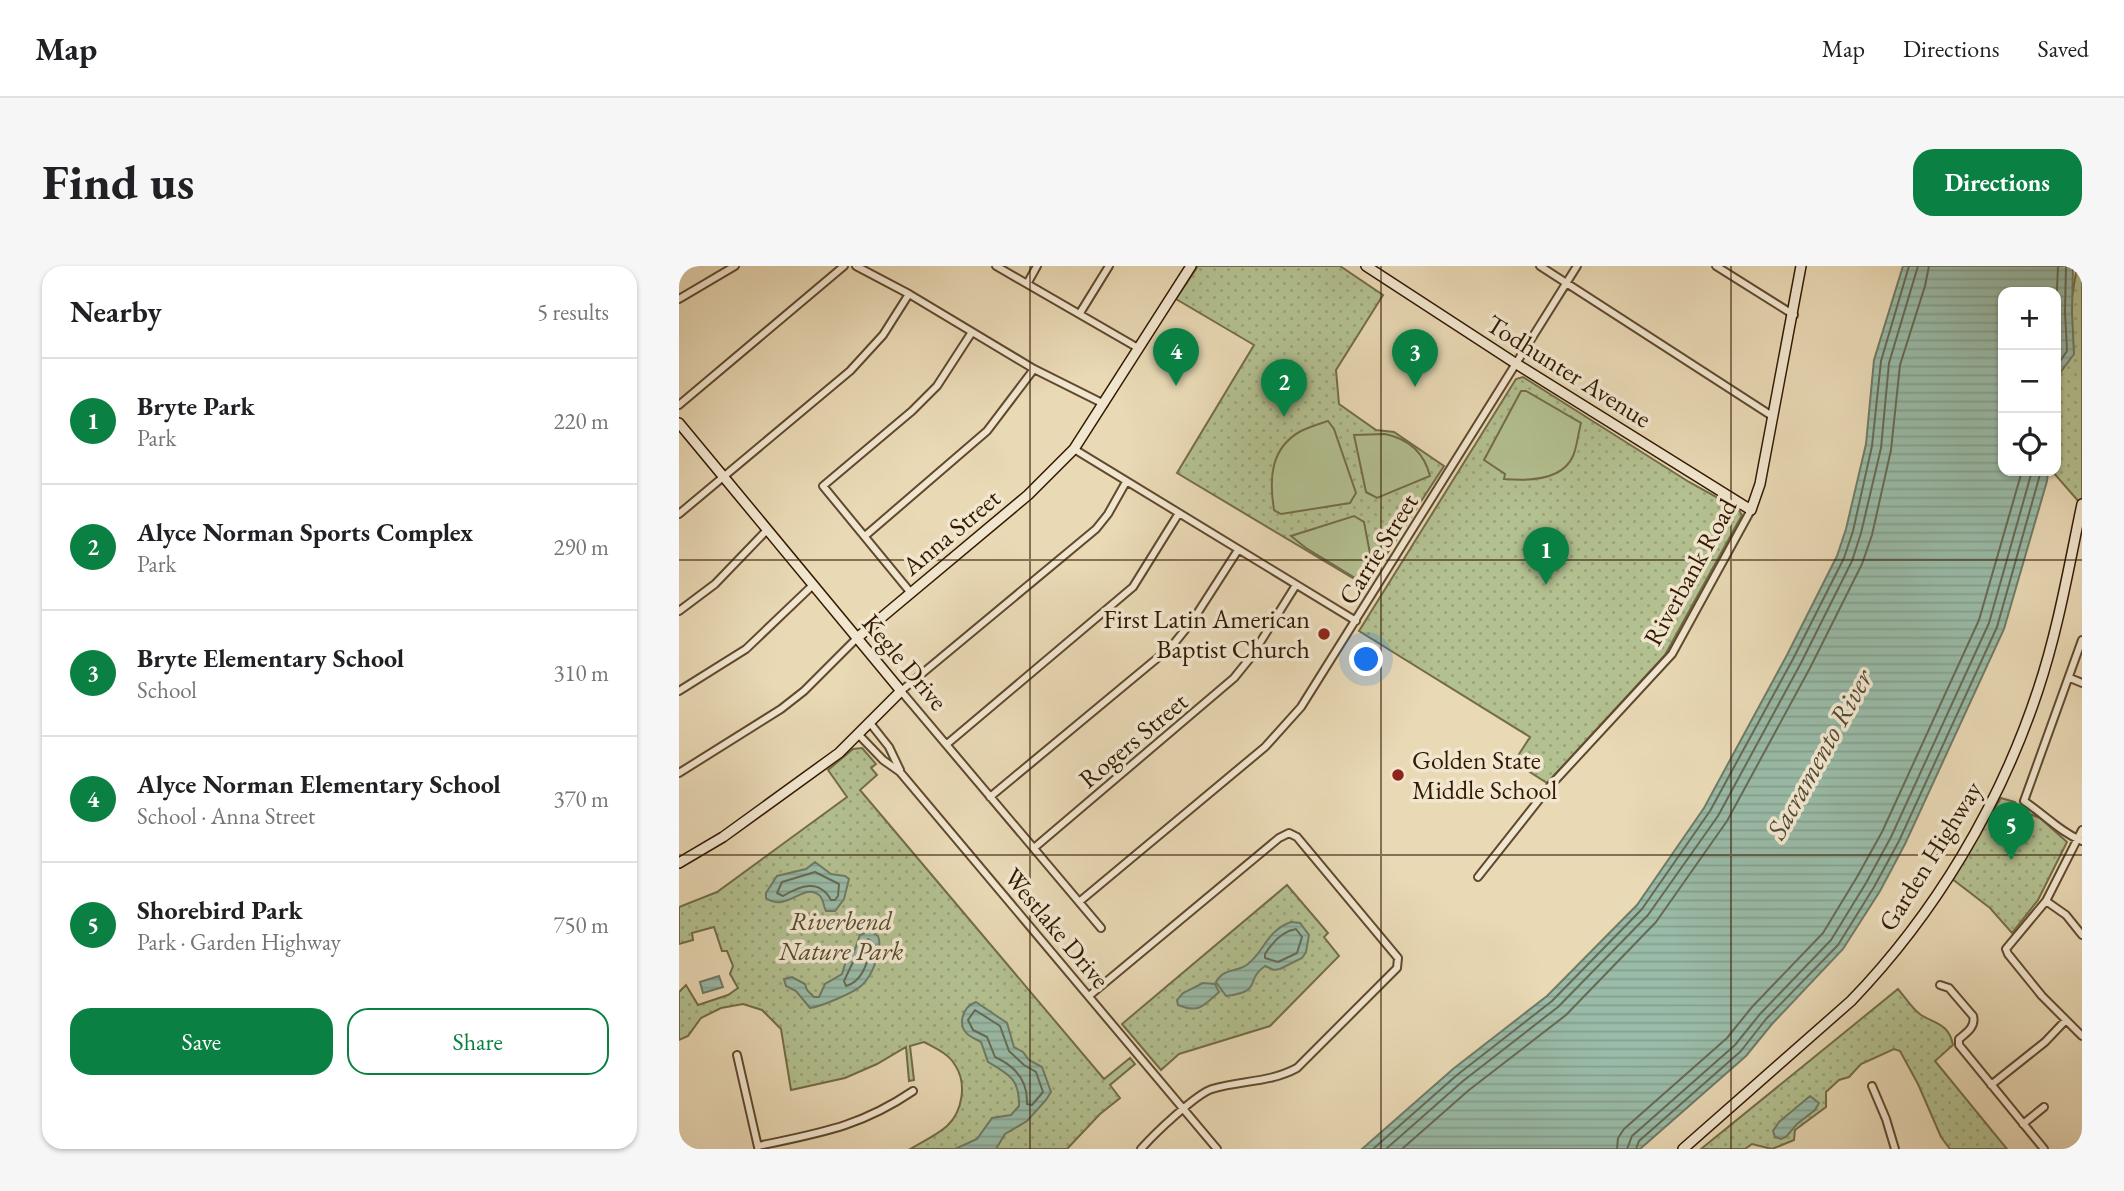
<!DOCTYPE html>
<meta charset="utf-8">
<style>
body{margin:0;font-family:"EB Garamond",serif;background:#f6f6f6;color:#202124}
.controls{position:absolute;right:21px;top:21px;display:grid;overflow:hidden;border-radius:14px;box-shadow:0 2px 5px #0004}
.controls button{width:63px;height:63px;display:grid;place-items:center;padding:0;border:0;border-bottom:2px solid #e0e0e0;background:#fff;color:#202124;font:35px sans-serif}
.you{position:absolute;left:688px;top:394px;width:24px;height:24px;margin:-18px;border:5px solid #fff;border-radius:50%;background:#1a73e8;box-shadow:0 0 0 10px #1a73e833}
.badge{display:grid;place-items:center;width:46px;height:46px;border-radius:50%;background:#0b8043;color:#fff;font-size:23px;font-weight:700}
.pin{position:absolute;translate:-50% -58px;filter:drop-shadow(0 2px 4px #0008)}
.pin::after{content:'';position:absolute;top:37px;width:24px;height:21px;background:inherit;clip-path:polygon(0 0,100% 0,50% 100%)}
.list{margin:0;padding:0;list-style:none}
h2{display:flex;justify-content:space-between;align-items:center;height:91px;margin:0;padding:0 28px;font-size:30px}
h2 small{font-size:23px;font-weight:400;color:#757577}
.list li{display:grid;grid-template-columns:46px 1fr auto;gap:21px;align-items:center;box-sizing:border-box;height:126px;padding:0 28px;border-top:2px solid #e0e0e0}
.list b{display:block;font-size:26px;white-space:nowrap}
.list p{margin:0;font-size:23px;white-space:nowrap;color:#757577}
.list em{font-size:23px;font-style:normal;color:#757577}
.actions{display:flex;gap:14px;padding:21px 28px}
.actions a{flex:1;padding:16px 0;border:2px solid #0b8043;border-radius:21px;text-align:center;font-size:24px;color:#0b8043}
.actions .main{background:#0b8043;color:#fff}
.icon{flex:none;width:38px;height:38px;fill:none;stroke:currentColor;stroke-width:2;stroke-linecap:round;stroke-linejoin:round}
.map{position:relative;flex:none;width:1403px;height:883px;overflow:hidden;border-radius:21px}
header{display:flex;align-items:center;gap:42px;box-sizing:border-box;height:98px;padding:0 35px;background:#fff;border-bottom:2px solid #e0e0e0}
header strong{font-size:33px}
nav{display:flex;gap:38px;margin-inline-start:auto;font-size:24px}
.intro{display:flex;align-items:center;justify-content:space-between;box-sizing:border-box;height:168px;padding:0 42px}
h1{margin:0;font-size:49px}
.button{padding:18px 32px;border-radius:21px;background:#0b8043;color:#fff;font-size:24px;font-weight:700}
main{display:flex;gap:42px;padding:0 42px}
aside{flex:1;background:#fff;border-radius:21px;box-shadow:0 2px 5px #0004}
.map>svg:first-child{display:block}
.green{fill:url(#green-dots);stroke:#736c48;stroke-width:2}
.pitch{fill:#b3c090;stroke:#736c48;stroke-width:2}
.water{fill:url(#water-rules);stroke:#707a65;stroke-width:2}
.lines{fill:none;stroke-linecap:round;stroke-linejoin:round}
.shore{stroke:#666a54;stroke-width:2}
.street-casing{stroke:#60492e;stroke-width:10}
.secondary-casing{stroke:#331901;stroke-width:12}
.street{stroke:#f1e6cf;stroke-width:6}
.secondary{stroke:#f1e6cf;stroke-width:9}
.grid{fill:none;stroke:#331901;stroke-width:2;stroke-opacity:0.55}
.poi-dot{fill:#8f2418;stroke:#f1e6cf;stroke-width:2.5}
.labels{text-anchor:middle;stroke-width:7;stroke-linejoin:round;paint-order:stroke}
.street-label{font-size:26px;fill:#331901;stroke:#f1e6cf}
.poi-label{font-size:26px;fill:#331901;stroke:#f1e6cf;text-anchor:end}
.park-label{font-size:26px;font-style:italic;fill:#594b2c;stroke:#f1e6cf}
.water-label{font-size:28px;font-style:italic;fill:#524a33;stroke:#f1e6cf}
</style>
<header>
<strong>Map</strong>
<nav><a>Map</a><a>Directions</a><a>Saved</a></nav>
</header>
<div class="intro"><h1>Find us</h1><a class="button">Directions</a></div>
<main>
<aside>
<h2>Nearby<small>5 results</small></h2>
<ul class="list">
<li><span class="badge">1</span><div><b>Bryte Park</b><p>Park</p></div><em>220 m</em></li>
<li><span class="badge">2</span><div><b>Alyce Norman Sports Complex</b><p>Park</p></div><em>290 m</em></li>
<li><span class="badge">3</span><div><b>Bryte Elementary School</b><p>School</p></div><em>310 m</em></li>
<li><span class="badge">4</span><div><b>Alyce Norman Elementary School</b><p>School · Anna Street</p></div><em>370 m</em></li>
<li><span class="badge">5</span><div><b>Shorebird Park</b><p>Park · Garden Highway</p></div><em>750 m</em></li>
</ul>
<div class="actions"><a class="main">Save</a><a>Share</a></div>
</aside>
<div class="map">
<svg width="1403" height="883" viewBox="0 0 1403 883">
<defs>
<pattern id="green-dots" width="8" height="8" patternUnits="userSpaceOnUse" patternTransform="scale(1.75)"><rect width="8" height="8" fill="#b3c090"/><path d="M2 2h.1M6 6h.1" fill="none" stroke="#9aa47a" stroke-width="1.8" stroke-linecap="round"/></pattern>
<pattern id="water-rules" width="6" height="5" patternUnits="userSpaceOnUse" patternTransform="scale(1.75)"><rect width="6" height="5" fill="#99bba8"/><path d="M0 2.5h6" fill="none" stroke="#84a08f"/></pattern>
</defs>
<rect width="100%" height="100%" fill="#e9d9b5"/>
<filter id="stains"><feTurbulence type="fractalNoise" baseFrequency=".00286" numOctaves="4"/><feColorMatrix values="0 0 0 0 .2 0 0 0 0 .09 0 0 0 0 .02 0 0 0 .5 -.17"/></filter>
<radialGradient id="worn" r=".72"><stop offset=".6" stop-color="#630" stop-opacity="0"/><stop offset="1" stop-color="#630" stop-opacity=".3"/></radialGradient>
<!-- green -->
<path class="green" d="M519,0H661L704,29L657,104L660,138L697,164L715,166L765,200L687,320L498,207L575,79L497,33Z
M1398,0H1403V237L1400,236L1373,205H1377V132Z
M844,111L1010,216L1059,243L1063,249L986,389L868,517L835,496L851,471L680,365L837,113Z
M183,482L197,498L192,502L198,509L181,524L425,813L451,792L456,798L431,819L441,832L421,848L388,883H231C243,876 258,869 268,860C284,845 288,817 276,799C270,788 256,782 245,776L231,780L235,814L230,815L227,781L198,798L166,812L112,824L102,763L83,744L64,738L42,742L22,752L9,770L0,774V726L7,719L19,739L49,729L59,722L51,708L54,700L48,685H43L35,661L13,667L14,674L0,678V641L38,626L168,531L149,504L174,483Z
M1322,532L1336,536L1341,544L1361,552L1388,576L1359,634L1333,667L1311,642L1272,612Z
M608,619L649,667L645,671L660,690L591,760L500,788L482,804L443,758Z
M1219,723C1226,731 1233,743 1242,749C1257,758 1270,758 1274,779L1256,795L1328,883H1271L1262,871L1239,818L1221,785L1215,783L1182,798L1170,811L1160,814L1147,826V841L1116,864L1115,874L1093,883L1073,878L1066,883H1022Z"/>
<!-- pitch -->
<path class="pitch" d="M842,125H847L902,157C899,168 898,181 894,190C883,215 847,215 825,213L826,208L805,194Z
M649,155L655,163L677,227L671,237L602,248L595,244C590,213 591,182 622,165C630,161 640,158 649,155Z
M706,168C730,173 745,186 751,210L698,232L687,226L675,169Z
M675,250L685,256L694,303L686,318L627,282L612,270Z"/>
<!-- water -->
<path class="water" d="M1224,0H1394L1393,46L1395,88L1381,107L1377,141V26H1324V205H1369L1368,215L1325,363L1226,578L1201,625L1164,683L1093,758L1067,790L961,883H683L774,803L868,730L958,639L1025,542L1108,389L1158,290L1167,263L1187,178L1195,94Z
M136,596L152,608L166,610L170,613L165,633L156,645H147C144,640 145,633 140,629C125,616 107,647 87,632V627L98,610L127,603Z
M612,656L621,657L630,669L627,686L623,692L601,703L595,704L586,700C565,715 585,725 547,730L537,716C545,701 558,707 569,698C586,685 587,665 612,656Z
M191,665L199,670C204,683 193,711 182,720C174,727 141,741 131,742L117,725L107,720L105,713L113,711L126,718L128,724L135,731H140L146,718L163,708L168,692L175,686L181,669Z
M40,710L44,721L24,727L21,716Z
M524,717L536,718L540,726C525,739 521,748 499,739L498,734L504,727Z
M297,736L328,757L335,781L344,786L350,794L363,801L372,826L367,834L348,855L326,868L317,883H276L298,873L313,852L332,849L340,840C341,814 330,808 309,796L302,776C299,774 295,773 291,770C277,761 283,741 297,736Z
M1131,830L1140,837L1136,844L1118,858L1107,871L1102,873L1096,871L1094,865L1100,856Z"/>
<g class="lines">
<!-- shore -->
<path class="shore" d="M1377,86L1379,82L1377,46L1379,0
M1377,101L1388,85L1386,46L1387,0
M136,606L160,618L159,630L156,634H152C140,612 121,620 104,630L98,627L103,616Z
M617,663L623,671L618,687L599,696L586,692V688C593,677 603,665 617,663Z
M189,673L194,677C189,693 185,715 167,720L165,715L174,696L181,689L184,676Z
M296,744L321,760L330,785L345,799L357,806L364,826L353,839L348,838C349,815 336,800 316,791L308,771L294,764L289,754Z
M694,883L778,809L873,735L963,643L1031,545L1114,393L1165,292L1174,265L1193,180L1202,95L1230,0
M707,883L784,815L879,741L969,649L1039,550L1122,397L1173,295L1182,267L1202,182L1210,97L1239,0
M723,883L790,824L887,749L977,656L1048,555L1131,402L1183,298L1193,269L1212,184L1221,99L1246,20L1250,0
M938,883L939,872L945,863L1048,772L1073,741L1144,667L1178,611L1203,566L1300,354L1343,205
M948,883L953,870L1056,779L1081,748L1152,674L1187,617L1212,571L1310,357L1353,205
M957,883L960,875L1062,785L1087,753L1159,679L1195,621L1220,575L1318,361L1362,205"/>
<!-- street casing -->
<g class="street-casing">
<path id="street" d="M177,0L230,28L355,103L425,138
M317,0L459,82
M861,0L1093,150
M1037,0L1115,49
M348,18L358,0
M0,33L56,0
M401,47L430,0
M0,139L165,0
M395,183L677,355
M0,248L171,105L204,69L230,28
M186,270L308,165L355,103
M232,327L144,220L233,145L258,120L293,66
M0,345L36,318L88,264
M1403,374L1345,535C1365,548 1381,566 1403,575
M1391,412L1403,417
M0,425L67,383L134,319
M191,457L210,481L221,504
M180,469L204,494L221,506L538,883
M268,478L454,321L500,247
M0,507L102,443L125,425L178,372
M311,531L493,380L514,354L559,284
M1403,564L1367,635L1327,683L1329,688L1363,730L1403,770
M355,582L555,412L572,391L617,319
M799,611L871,520L993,388L1072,244
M1367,635L1387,649L1403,669
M400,636L586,481L622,441L898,0
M422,662L222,425L417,263L429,248L447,216
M1261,719L1270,722L1294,750C1297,761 1287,767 1280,773V779L1365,883
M410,730L600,572L610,567L618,571L719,692L718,702L618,802C590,817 563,814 533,823C517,828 474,869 462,883
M58,789L79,881
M1312,819L1366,776L1386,755
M1193,820L1207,853L1216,883
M1344,858L1365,841
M79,880C140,867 181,861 234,825"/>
</g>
<!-- secondary casing -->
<g class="secondary-casing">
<path id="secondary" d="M687,0L836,97L1072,244L1081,218L1122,0
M0,157L222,425L160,487L44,571L0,597
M178,372L349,229L395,183L512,0
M1004,883L1172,735C1256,648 1321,539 1359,424C1379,364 1390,300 1403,238"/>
</g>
<!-- street -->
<use href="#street" class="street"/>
<!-- secondary -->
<use href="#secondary" class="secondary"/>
</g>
<!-- grid -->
<path class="grid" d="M351,0V883M702,0V883M1052,0V883M0,294H1403M0,589H1403"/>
<!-- markers -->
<g class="poi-dot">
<circle cx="645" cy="368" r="7"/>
<circle cx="719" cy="509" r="7"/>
</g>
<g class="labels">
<!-- street labels -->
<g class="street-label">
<text transform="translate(890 105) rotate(32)" y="9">Todhunter Avenue</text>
<text transform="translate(272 266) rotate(-40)" y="9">Anna Street</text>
<text transform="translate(699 283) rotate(-58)" y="9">Carrie Street</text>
<text transform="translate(1011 306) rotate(-61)" y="9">Riverbank Road</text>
<text transform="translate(226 396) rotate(50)" y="9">Kegle Drive</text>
<text transform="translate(454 474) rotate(-40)" y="9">Rogers Street</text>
<text transform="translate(1251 590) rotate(-58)" y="9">Garden Highway</text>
<text transform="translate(378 662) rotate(50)" y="9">Westlake Drive</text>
</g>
<!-- poi labels -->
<g class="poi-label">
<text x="631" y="362">First Latin American<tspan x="631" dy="30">Baptist Church</tspan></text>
<text x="733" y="503" text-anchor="start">Golden State<tspan x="733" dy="30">Middle School</tspan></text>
</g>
<!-- park labels -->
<g class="park-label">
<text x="162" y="664">Riverbend<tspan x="162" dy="30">Nature Park</tspan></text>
</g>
<!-- water labels -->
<g class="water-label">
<text transform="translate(1140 488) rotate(-61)" y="10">Sacramento River</text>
</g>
</g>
<rect width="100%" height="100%" filter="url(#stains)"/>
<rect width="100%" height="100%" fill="url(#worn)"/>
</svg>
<div class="controls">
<button>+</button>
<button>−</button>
<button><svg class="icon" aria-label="locate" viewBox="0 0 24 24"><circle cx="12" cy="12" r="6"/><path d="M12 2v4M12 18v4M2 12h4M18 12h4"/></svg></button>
</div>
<div class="you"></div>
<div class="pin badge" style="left:867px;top:319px">1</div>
<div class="pin badge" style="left:605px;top:151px">2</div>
<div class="pin badge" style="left:736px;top:121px">3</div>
<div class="pin badge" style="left:497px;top:120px">4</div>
<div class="pin badge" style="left:1332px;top:594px">5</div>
</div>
</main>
